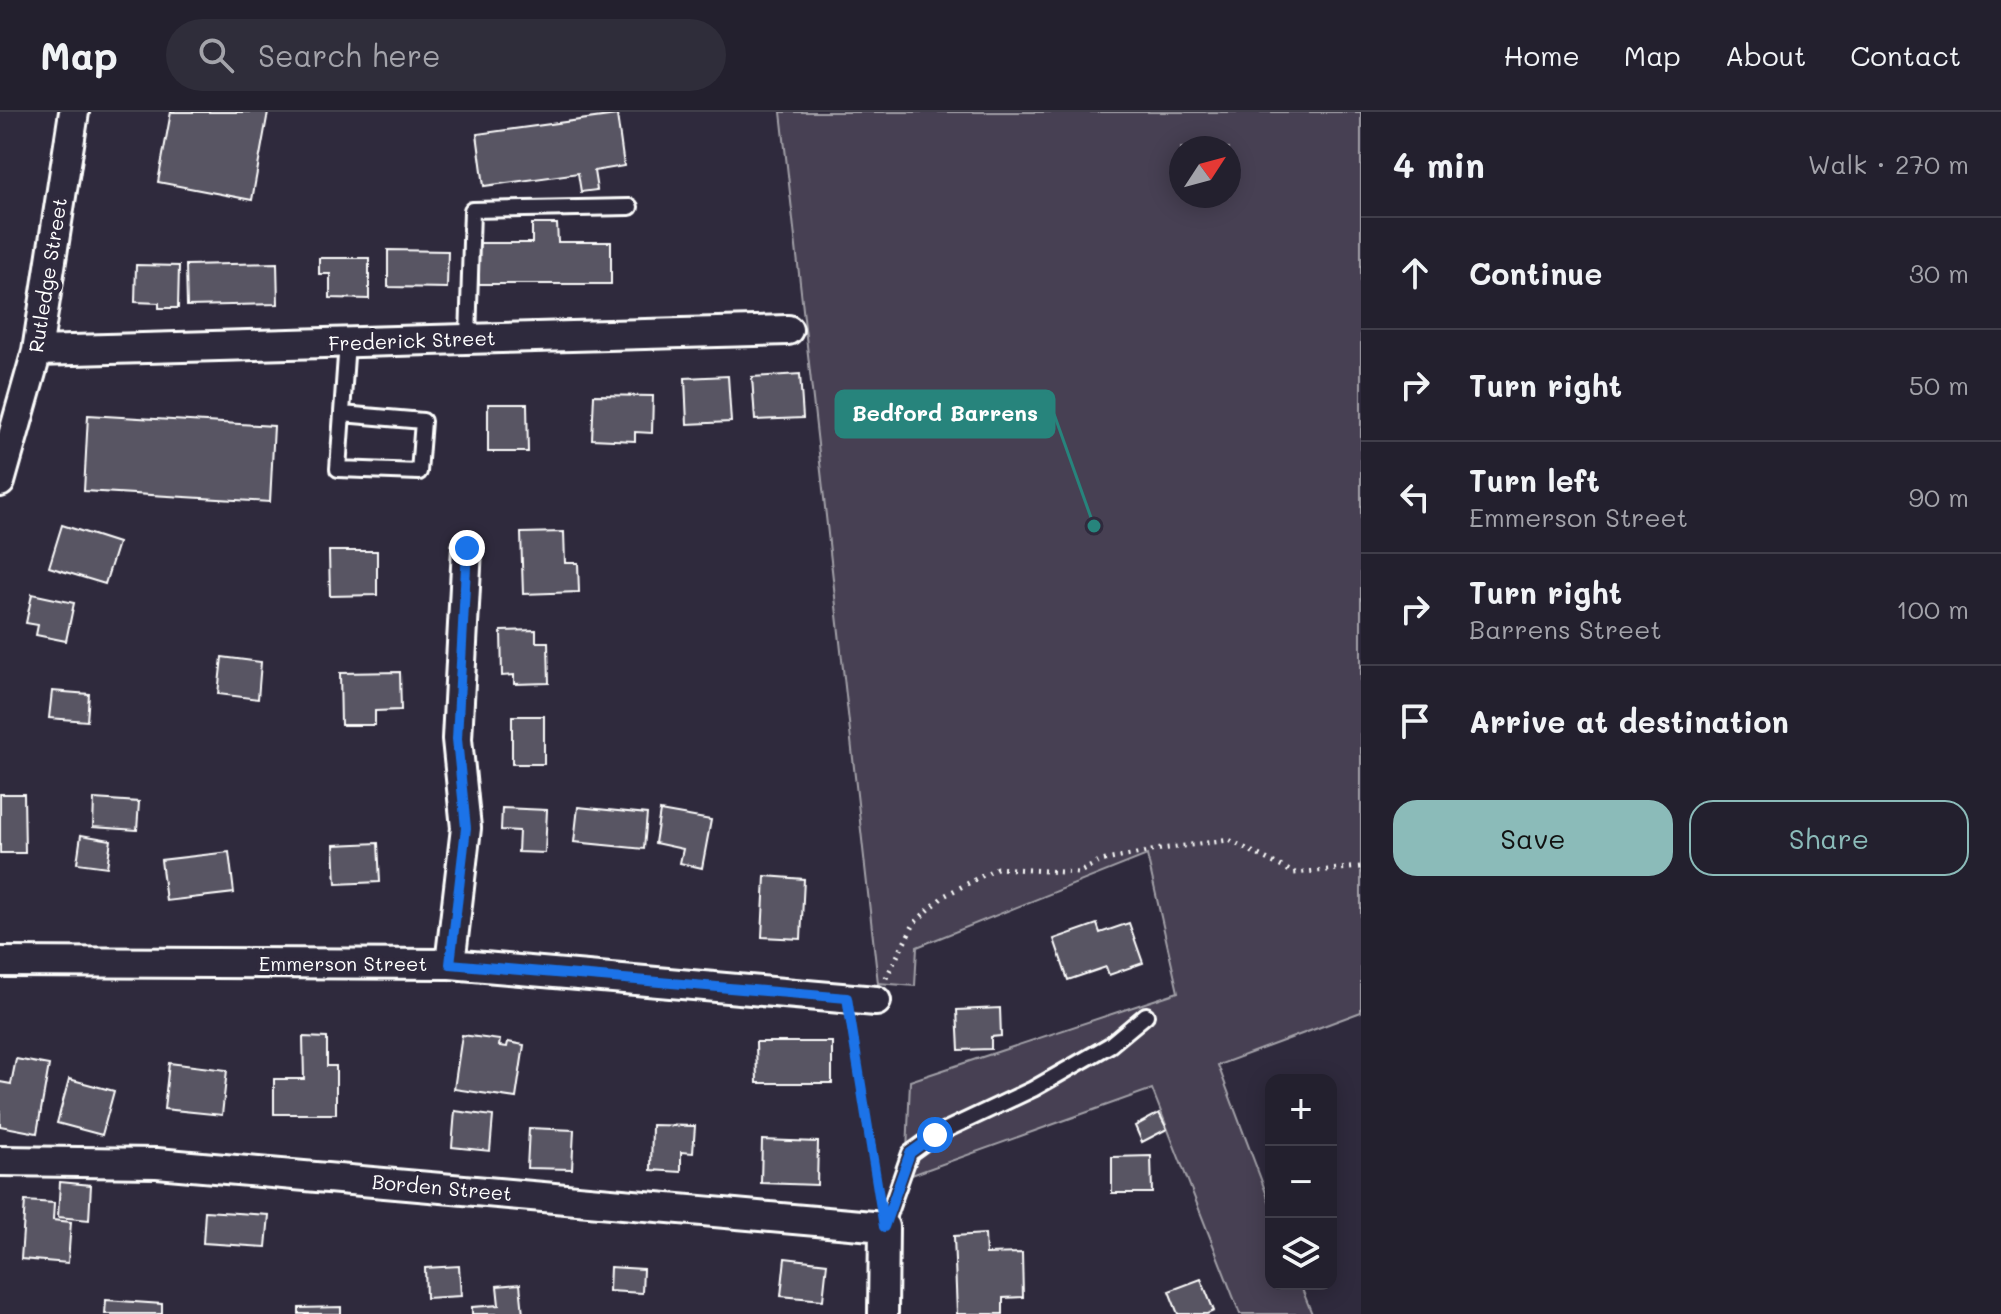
<!DOCTYPE html>
<meta charset="utf-8">
<style>
body{margin:0;font-family:Mali,sans-serif;background:#2f2d3a;color:#f1f3f6}
.controls{position:absolute;right:24px;bottom:24px;display:grid;overflow:hidden;border-radius:16px;box-shadow:0 4px 20px #0003}
.controls button{width:72px;height:72px;display:grid;place-items:center;padding:0;border:0;border-bottom:2px solid #403e4a;background:#23202e;color:#f1f3f6;font:40px sans-serif}
.compass{position:absolute;left:1169px;top:24px;width:72px;height:72px;border-radius:50%;background:#23202e;box-shadow:0 4px 20px #0003;rotate:54deg}
.stop{position:absolute;width:24px;height:24px;margin:-18px;border:6px solid #1a73e8;border-radius:50%;background:#fff}
.stop.end{background:#1a73e8;border-color:#fff;box-shadow:0 2px 8px #0008}
.list{margin:0;padding:0;list-style:none}
h2{display:flex;justify-content:space-between;align-items:center;height:104px;margin:0;padding:0 32px;font-size:34px}
h2 small{font-size:26px;font-weight:400;color:#a3a3aa}
.list li{display:grid;grid-template-columns:52px 1fr auto;gap:24px;align-items:center;box-sizing:border-box;height:112px;padding:0 32px;border-top:2px solid #403e4a}
.list b{display:block;font-size:30px;white-space:nowrap}
.list p{margin:0;font-size:26px;white-space:nowrap;color:#a3a3aa}
.list em{font-size:26px;font-style:normal;color:#a3a3aa}
.actions{display:flex;gap:16px;padding:24px 32px}
.actions a{flex:1;padding:18px 0;border:2px solid #8bbbb9;border-radius:24px;text-align:center;font-size:28px;color:#8bbbb9}
.actions .main{background:#8bbbb9;color:#111}
.icon{flex:none;width:44px;height:44px;fill:none;stroke:currentColor;stroke-width:2;stroke-linecap:round;stroke-linejoin:round}
.map{position:relative;flex:none;width:1361px;height:1202px;overflow:hidden}
header{display:flex;align-items:center;gap:48px;box-sizing:border-box;height:112px;padding:0 40px;background:#23202e;border-bottom:2px solid #403e4a}
header strong{font-size:38px}
nav{display:flex;gap:44px;margin-inline-start:auto;font-size:28px}
.search{width:560px;height:72px;background:#2f2d3a;display:flex;align-items:center;gap:20px;box-sizing:border-box;padding:0 28px;border-radius:44px;color:#a3a3aa;font-size:30px}
main{display:flex}
aside{flex:1;background:#23202e}
.map>svg:first-child{display:block}
.green{fill:#464152;stroke:#a2a0a8;stroke-width:2;fill-rule:evenodd}
.building{fill:#595564;stroke:#fff;stroke-width:2}
.lines{fill:none;stroke-linecap:round;stroke-linejoin:round}
.service-casing{stroke:#fff;stroke-width:20}
.minor-casing{stroke:#fff;stroke-width:34}
.path{stroke:#fff;stroke-width:5;stroke-dasharray:2 6;stroke-linecap:butt}
.service{stroke:#2f2a3d;stroke-width:14}
.minor{stroke:#2f2a3d;stroke-width:28}
.route{stroke:#1a73e8;stroke-width:10}
.labels{text-anchor:middle;stroke-width:8;stroke-linejoin:round;paint-order:stroke}
.street-label{font-size:20px;fill:#fff;stroke:#2f2a3d}
.leader{fill:none;stroke:#27847c;stroke-width:3}
.callout-dot{fill:#27847c;stroke:#2f2a3d;stroke-width:3}
.callout{fill:#27847c;stroke:#27847c;stroke-width:3}
.callout-label{font-size:22px;text-anchor:middle;font-weight:bold;fill:#fff}
</style>
<header>
<strong>Map</strong>
<div class="search"><svg class="icon" aria-label="search" viewBox="0 0 24 24"><circle cx="10" cy="10" r="6"/><path d="M15 15l6 6"/></svg>Search here</div>
<nav><a>Home</a><a>Map</a><a>About</a><a>Contact</a></nav>
</header>
<main>
<div class="map">
<svg width="1361" height="1202" viewBox="0 0 1361 1202">
<rect width="100%" height="100%" fill="#2f2a3d"/>
<filter id="ink" filterUnits="userSpaceOnUse"><feTurbulence type="fractalNoise" baseFrequency=".0125" numOctaves="2"/><feDisplacementMap in="SourceGraphic" scale="16" xChannelSelector="R" yChannelSelector="G"/><feConvolveMatrix kernelMatrix="1 2 1 2 8 2 1 2 1" color-interpolation-filters="sRGB"/></filter>
<g filter="url(#ink)">
<!-- green -->
<path class="green" d="M781,0H1361V900L1218,953L1271,1094V1172H1300L1312,1202H1240L1152,977L906,1065L910,969L1178,880L1147,743L917,835L915,874L878,871ZM1181,36H1229V84H1181Z"/>
<!-- building -->
<path class="building" d="M171,0H268L252,88L158,70Z
M617,3L624,54L594,59L597,78L581,80L578,61L484,74L477,22Z
M532,112H557L558,130H611V172H479V131H532Z
M388,138L448,139L447,176L388,175Z
M319,146H369V187L330,186V162H319Z
M277,151L278,192L187,194L186,153Z
M136,153L179,154L178,196H159V191L135,190Z
M800,262L803,306L755,308L752,265Z
M728,264L731,310L687,312L685,266Z
M594,283L653,284L652,321L635,320V329L592,327Z
M488,292H527L528,340H488Z
M88,303L274,314L270,390L84,379Z
M62,413L118,431L105,472L49,455Z
M564,420L565,451H578L579,480L523,482L521,421Z
M329,439H377V483L330,484Z
M32,482L74,491L66,529L36,523L38,513L26,511Z
M536,518V530H548L549,571L514,572V563L502,564L501,519Z
M222,545L261,550L258,587L218,582Z
M400,560L401,598L375,599V613H341L340,561Z
M52,579L89,582L87,609L49,606Z
M512,604H544V652H512Z
M0,682H24L25,741H0Z
M94,687L139,690L137,718L93,715Z
M578,695L647,702L644,737L574,730Z
M502,696L547,698L545,741L518,740L519,719L501,718Z
M660,699L711,708L702,756L680,751L683,737L655,731Z
M81,723L111,728L107,755L77,751Z
M378,731L380,770L336,772L334,733Z
M229,740L234,781L166,789L161,748Z
M765,764L804,767L801,827L762,825Z
M1129,811L1143,851L1109,863L1106,855L1068,868L1054,827L1097,812L1100,821Z
M1000,896L1001,924L991,925V937L959,938L957,898Z
M462,923L500,928L499,934L507,935L508,930L524,933L516,986L454,977Z
M303,925L327,926V954H336V1002H274V967H304Z
M756,930H832V971H757Z
M16,947L49,953L37,1021L0,1014V970L11,972Z
M169,951L227,958L222,1003L164,997Z
M69,967L114,979L102,1023L57,1011Z
M455,999L493,1004L490,1039L452,1035Z
M1159,1001L1167,1017L1142,1030L1135,1014Z
M652,1013L695,1014L693,1041L681,1040V1060L651,1058Z
M529,1016L574,1018L572,1057L527,1056Z
M762,1028L818,1030L817,1073L761,1071Z
M1151,1044L1152,1081H1112V1045Z
M60,1070L91,1073L89,1108L58,1105Z
M25,1089L54,1091L53,1108L71,1110L68,1151L21,1147Z
M205,1099L269,1103L266,1135L203,1131Z
M985,1122L986,1142L1022,1141L1023,1185L1003,1186V1202H957L954,1124Z
M785,1146L827,1151L823,1188L781,1184Z
M459,1154L461,1184L426,1186L425,1156Z
M610,1155L643,1157L642,1181L609,1179Z
M1201,1167L1214,1199L1207,1202H1178L1169,1179Z
M520,1172L523,1202H472V1195L499,1193L497,1174Z
M106,1188L162,1192V1202H105Z
M341,1195V1202H299V1196Z"/>
<g class="lines">
<!-- service casing -->
<g class="service-casing">
<path id="service" d="M468,227L472,98L630,95
M342,302L423,309L419,360L338,357L347,230
M884,1115L910,1041L935,1023L1033,977L1110,933L1146,903"/>
</g>
<!-- minor casing -->
<g class="minor-casing">
<path id="minor" d="M37,239L788,218
M0,370L37,239L74,0
M0,850L450,852L876,889
M450,852L466,716L457,627L467,436
M0,1049L157,1051L884,1115L883,1202"/>
</g>
<!-- path -->
<path class="path" d="M886,866L915,810L944,784L997,756L1078,761L1101,749L1161,737L1229,728L1294,761L1361,755
M851,914L877,1070"/>
<!-- service -->
<use href="#service" class="service"/>
<!-- minor -->
<use href="#minor" class="minor"/>
</g>
</g>
<g class="lines" filter="url(#ink)">
<!-- route -->
<path class="route" d="M467,436L457,627L466,716L450,852L847,886L884,1115L910,1041L935,1023"/>
</g>
<g class="labels">
<!-- street labels -->
<g class="street-label">
<text transform="translate(48 163) rotate(-81)" y="7">Rutledge Street</text>
<text transform="translate(412 229) rotate(-2)" y="7">Frederick Street</text>
<text x="343" y="859">Emmerson Street</text>
<text transform="translate(442 1076) rotate(5)" y="7">Borden Street</text>
</g>
</g>
<!-- callouts -->
<path class="leader" d="M1094 414L1054 302"/>
<circle class="callout-dot" cx="1094" cy="414" r="8"/>
<rect class="callout" x="836" y="279" width="218" height="46" rx="8"/>
<g class="callout-label">
<text x="945" y="309">Bedford Barrens</text>
</g>
</svg>
<div class="controls">
<button>+</button>
<button>−</button>
<button><svg class="icon" aria-label="layers" viewBox="0 0 24 24"><path d="M12 4l9 5-9 5-9-5zM3 14l9 5 9-5"/></svg></button>
</div>
<svg class="compass" viewBox="-18 -18 36 36"><path d="M0-13l5 13h-10z" fill="#e53935"/><path d="M0 13l5-13h-10z" fill="#a3a3aa"/></svg>
<div class="stop" style="left:935px;top:1023px"></div>
<div class="stop end" style="left:467px;top:436px"></div>
</div>
<aside>
<h2>4 min<small>Walk · 270 m</small></h2>
<ul class="list">
<li><svg class="icon" aria-label="ahead" viewBox="0 0 24 24"><path d="M12 20V5M6 11l6-6 6 6"/></svg><div><b>Continue</b></div><em>30 m</em></li>
<li><svg class="icon" aria-label="right" viewBox="0 0 24 24"><path d="M7 20v-9h11M14 6l5 5-5 5"/></svg><div><b>Turn right</b></div><em>50 m</em></li>
<li><svg class="icon" aria-label="left" viewBox="0 0 24 24"><path d="M17 20v-9H6M10 6l-5 5 5 5"/></svg><div><b>Turn left</b><p>Emmerson Street</p></div><em>90 m</em></li>
<li><svg class="icon" aria-label="right" viewBox="0 0 24 24"><path d="M7 20v-9h11M14 6l5 5-5 5"/></svg><div><b>Turn right</b><p>Barrens Street</p></div><em>100 m</em></li>
<li><svg class="icon" aria-label="arrive" viewBox="0 0 24 24"><path d="M6 21V4h12l-3 4 3 4H6"/></svg><div><b>Arrive at destination</b></div></li>
</ul>
<div class="actions"><a class="main">Save</a><a>Share</a></div>
</aside>
</main>
